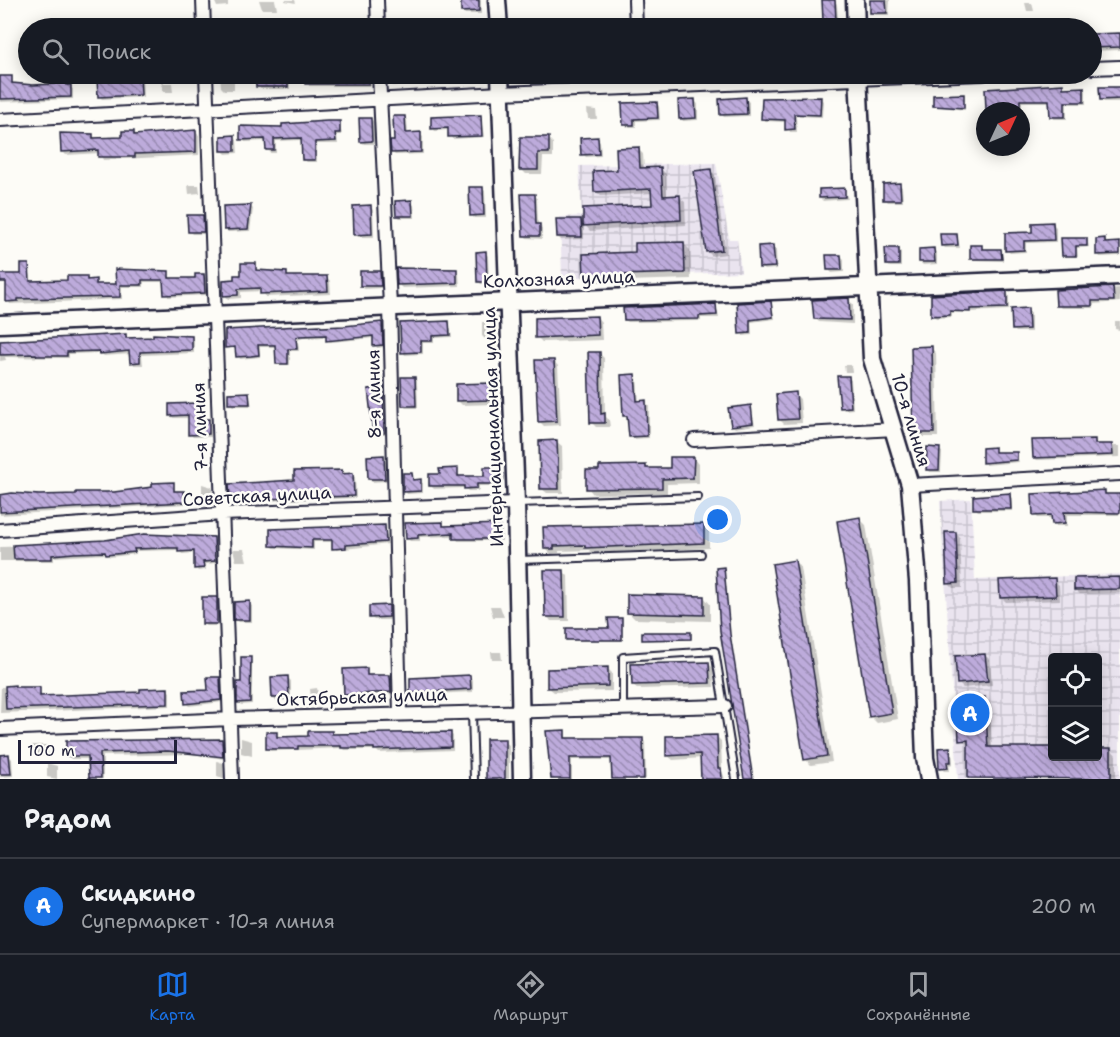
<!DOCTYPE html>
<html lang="ru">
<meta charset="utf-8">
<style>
body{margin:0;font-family:"Shantell Sans",sans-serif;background:#242831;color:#f1f3f6}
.controls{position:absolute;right:18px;bottom:18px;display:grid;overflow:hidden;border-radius:6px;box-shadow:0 3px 15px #0003}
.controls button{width:54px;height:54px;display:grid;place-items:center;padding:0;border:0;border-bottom:2px solid #363941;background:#171b24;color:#f1f3f6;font:30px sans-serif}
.compass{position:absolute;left:976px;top:102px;width:54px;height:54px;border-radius:50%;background:#171b24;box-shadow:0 3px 15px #0003;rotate:46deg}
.scale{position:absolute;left:18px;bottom:15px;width:159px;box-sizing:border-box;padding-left:6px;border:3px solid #22223b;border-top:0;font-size:16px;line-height:21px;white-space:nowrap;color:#22223b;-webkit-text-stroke:4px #fdfcf7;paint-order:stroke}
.you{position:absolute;left:718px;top:520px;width:21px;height:21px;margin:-15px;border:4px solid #fff;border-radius:50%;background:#1a73e8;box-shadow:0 0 0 9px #1a73e833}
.badge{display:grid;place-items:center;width:39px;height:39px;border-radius:50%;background:#1a73e8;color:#fff;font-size:20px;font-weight:700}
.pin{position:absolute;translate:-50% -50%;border:3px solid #fff;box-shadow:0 2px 6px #0006}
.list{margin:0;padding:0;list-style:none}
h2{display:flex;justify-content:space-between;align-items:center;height:78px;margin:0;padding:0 24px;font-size:26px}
h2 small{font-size:20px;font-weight:400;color:#9ea1a6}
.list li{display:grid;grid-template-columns:39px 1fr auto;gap:18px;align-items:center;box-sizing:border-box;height:96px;padding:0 24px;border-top:2px solid #363941}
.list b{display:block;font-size:22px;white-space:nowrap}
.list p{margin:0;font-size:20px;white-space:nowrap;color:#9ea1a6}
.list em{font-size:20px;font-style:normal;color:#9ea1a6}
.icon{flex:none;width:33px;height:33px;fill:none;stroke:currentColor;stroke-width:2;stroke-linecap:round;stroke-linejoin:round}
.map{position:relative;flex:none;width:1120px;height:779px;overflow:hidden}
.search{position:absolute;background:#171b24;box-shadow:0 3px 15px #0003;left:18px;right:18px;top:18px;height:66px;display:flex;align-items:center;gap:15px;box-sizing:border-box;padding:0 21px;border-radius:33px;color:#9ea1a6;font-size:22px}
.sheet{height:174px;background:#171b24}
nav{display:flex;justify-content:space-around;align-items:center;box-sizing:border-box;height:84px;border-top:2px solid #363941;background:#171b24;font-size:16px;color:#9ea1a6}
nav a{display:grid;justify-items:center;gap:3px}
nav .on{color:#1a73e8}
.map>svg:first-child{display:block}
.industrial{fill:url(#industrial-grid);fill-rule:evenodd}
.shadow{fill:#0003}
.building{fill:url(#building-back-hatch);stroke:#22223b;stroke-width:1.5}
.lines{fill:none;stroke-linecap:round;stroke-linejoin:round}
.lane-casing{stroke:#22223b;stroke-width:10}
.street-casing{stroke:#22223b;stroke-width:16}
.secondary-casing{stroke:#22223b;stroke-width:21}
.lane{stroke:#fdfcf7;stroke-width:6}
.street{stroke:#fdfcf7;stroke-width:12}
.secondary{stroke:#fdfcf7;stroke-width:16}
.labels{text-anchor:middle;stroke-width:5;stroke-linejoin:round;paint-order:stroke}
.street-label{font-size:18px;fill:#22223b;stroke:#fdfcf7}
</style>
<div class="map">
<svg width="1120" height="779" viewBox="0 0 1120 779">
<defs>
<pattern id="industrial-grid" width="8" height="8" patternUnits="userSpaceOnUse" patternTransform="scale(1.5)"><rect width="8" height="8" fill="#eae4ef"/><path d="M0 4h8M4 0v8" fill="none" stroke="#c8c3ce"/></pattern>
<pattern id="building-back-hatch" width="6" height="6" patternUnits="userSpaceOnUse" patternTransform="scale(1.5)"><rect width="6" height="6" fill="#bdabdb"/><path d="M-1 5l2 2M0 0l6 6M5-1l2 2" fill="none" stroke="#998bb3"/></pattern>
</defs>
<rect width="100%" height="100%" fill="#fdfcf7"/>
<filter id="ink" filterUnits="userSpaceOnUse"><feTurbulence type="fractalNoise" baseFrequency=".0167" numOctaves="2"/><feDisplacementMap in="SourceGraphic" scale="12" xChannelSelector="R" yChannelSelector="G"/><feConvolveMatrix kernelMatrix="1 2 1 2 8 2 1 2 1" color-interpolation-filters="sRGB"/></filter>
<g filter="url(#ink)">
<!-- industrial -->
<path class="industrial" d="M716,163L729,239H737L741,272L562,278L560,217L582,216L579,166Z
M971,499L975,580L1120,574V779H958L940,501ZM1052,658H1098V756H1052Z"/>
<!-- shadow -->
<path class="shadow" d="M214,0H228V6L217,7Z
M259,0H275L277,9H262Z
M295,0L296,3L285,1V0Z
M462,0H481V14H465L463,11Z
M873,0H890L889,15H874L872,12Z
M835,1L837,4L838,22H827L825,20Z
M1025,3H1032L1034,11H1027Z
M518,22H529L531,28H519Z
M1060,25H1073L1076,28H1061Z
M1092,35H1120V50L1092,51Z
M126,74H142L143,97L102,99L99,96L126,78Z
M220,74L234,76V90H224L221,87Z
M257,74H289L290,89H260Z
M306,74H371V86H309Z
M390,74H484V78L435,80V83L401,81V85L393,86Z
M66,76L69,87L73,89V99L0,102V78L11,77L14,85H56Z
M162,83H172L173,92H163Z
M1062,86L1065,89L1083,88L1086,91V104H1067V119H1054L1051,116V102H1022V108L990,111L987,108Z
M1120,88V102H1104L1101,99Z
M963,96L965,110L934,106Z
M820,98L823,101L822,117L796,116L797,132H790L786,122L765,121L762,118Z
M746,99L749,102V116L724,117L722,115Z
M695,101L698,104V120L683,121L681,118Z
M656,103L659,106L660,120L636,121V127H627L625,124Z
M587,109L596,110L597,119H588Z
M405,117L407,120L408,134H420L423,137V154L395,155L392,152Z
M481,117L484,137L452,139L449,130L435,131L433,128Z
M371,119L374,122V144H364L361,141Z
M339,122L342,135H337L338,144H317V162H307L304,160L303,140L276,141V153H270L267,141L245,142L242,139L283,129Z
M133,132L137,136L195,132L199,135V155L103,160L100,153L66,155L63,152L92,135L96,139L123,138Z
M234,137L237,140L238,153L226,154L223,151Z
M548,138L553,143V157H543L542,174H526L521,169Z
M597,139L600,142L601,156L586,157L583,154Z
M638,149L643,154L644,170L661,169L666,174L667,197H679L685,202L686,225L590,231L584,224V239L561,240L558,237L581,220L585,224L654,206L653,193L601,196L595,191L619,171Z
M710,170L715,175L726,254L712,256L707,251Z
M188,185H199L200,193L189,194Z
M899,185L902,187L903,202H888L885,199Z
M482,188L485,191L486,218H474L471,215Z
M844,189L848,199L823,201L820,198Z
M534,195L537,198L538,225L542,228V239L527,238L524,235Z
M411,202L414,205L415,218H400L397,216Z
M250,206L253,209L250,231L228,232L225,229Z
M370,207L373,210L374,237H358L356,234Z
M202,216L205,219L206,234H192L190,232Z
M1053,224L1056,227V242L1026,243V252L1010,253L1007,250Z
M957,235L960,248H945L942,245Z
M1087,239L1089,247L1077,248L1078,257L1063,255V240Z
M1105,240L1107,244H1120V256L1100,257L1098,254Z
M683,243L690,250L691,279L592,282L585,275L637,254Z
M773,247L776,250L777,269L764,270L761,267Z
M981,247L983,251L1001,250L1003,261L974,260L972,258Z
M898,249L901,252V267H890L887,265Z
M934,250L937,253V264L923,265L920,262Z
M486,253L488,256L489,284H481L478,281Z
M841,256L844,259V272L832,273L829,270Z
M28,265L32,283L68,282L87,277L89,281H95L98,286L117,285L168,272L171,280L196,279L204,275L206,278L207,295L168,297L165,282H144V287H122V299L10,304L8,301L7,284L2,282L22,275Z
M255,265L259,272L286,274L289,277H327L330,281L331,294L266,297L262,291L241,292V298L228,299L225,295L236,281Z
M456,271L459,274L460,286L402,288L399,285Z
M379,272L382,275L383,288L364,289L362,286Z
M1120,288V302L1094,304V308H1061L1058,305L1057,291Z
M1006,293L1009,296V310L952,313V317L936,318L933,315Z
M848,300L853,304V324L819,322L815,318Z
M771,303L775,319L751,322L752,335L743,336L739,304Z
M716,305L719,318H701V321L628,322L625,320Z
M1028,310L1031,313V332H1016L1013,329Z
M597,317L601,322L602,340L542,342L537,337Z
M1115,321H1120V330L1115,329Z
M449,322L452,337L434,338V343H423V354L405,355L403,352Z
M482,322H491L493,325L494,339H485L482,336Z
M382,324L384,326L385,347L377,348L374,338L330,342L327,337L303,338L298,340L299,351H290V365L277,363V347H260V357L240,359L237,349L227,347L322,328Z
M125,336L129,339L191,337L194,340V353L142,355L143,365H134L131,354L104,356L101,353L69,354V358L5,357L6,360L0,361V342Z
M931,348L936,353L938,437H919L914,432Z
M599,353L604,358L605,416L609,420L610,427H596L591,422Z
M554,361L558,366L561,425L544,426L539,421Z
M844,365H851L852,372H845Z
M634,375L637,378L639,402L649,405V438L633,439L625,415Z
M848,377L851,380L853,409L844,410L841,407Z
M414,378L417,381L418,408H406L403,406Z
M491,385L496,390V404L462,405L458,401Z
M383,390L385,392L386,435H377L374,433Z
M249,394L252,406H233L230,403Z
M795,394L800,399L802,423L784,424L779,419Z
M196,405L199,408L200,420H208L211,423V437H193L190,434L189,418H173L171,415Z
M750,407L755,425L735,428L732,425Z
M1095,440L1097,446H1120V457L1037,460L1034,457Z
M557,442L562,446L563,493H547L542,489Z
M994,449L997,454L1016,453L1019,462L986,465L984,463Z
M939,450L942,452L941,472H930L928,469Z
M384,457L386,460L387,481L372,482L369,479Z
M694,458L699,464V483L667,484V493L593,494L588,488L646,467L649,470H671Z
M495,468L498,471V486H479V491H468L465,488L434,489L431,486L441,475L457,470L460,478L486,477Z
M342,471L355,477L356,498L234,502L231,499Z
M412,474L414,481L423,483V493L407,494L405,491Z
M173,484L176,493L186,496V504L0,515V496L114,494Z
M202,484L212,487L213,503L202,501Z
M1105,492L1108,495H1120V515H1067V526H1056L1053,518H1038L1035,515Z
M1010,495L1013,498V511H978L975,508Z
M860,519L866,525L898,719L877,723L870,716Z
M442,523L445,527L499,526L502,528V541H458L455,536L420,537V541H410L407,538Z
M703,525L709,530V548L592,553L589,550L559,551V553L551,554L545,548V529Z
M385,527L388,544L336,550L333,542H314V550L274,548L272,546Z
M956,533L960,538L962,588H953L948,583Z
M144,536L214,539L216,541L217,563L205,564L206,570L198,571L196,568L195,553L182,554L179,550L136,551V554L119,556L110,557L107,554L54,557V561H0V547L65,545Z
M233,549H244L247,561H236Z
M794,561L801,568L832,762L811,765L805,759Z
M564,572L568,576L569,621H551L547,616Z
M1120,578V593L1080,594L1075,590Z
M1054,580L1059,585L1060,600L1006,602L1001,597Z
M704,597L710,604V621L635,619L628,612Z
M216,598L219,601V626H206L203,624Z
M249,603L252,606V622H239L236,619Z
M490,606H500L504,617H493Z
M388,607L392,620H374L371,617Z
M621,620L622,640H568L610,629Z
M690,633L691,640L644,639Z
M491,652H501L502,660H492Z
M985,655L990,660L992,685L963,688L958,683Z
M250,658L252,661V704L241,705L239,702Z
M708,663L713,668L714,687L638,689L633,685Z
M607,668L612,673V691L554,692L549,688Z
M366,670L369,677L389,676L392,679L393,694L348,697L346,694Z
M470,677L473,680V692L414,695L412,692Z
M219,678L222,681L223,702L189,706L186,703L209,692Z
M288,678L291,681V700L276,701L273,698Z
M1,687L39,688L42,697L142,693L167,689L170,692V706L0,713Z
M317,688L319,699L311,700L310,689Z
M984,699L990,704L992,749L1052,756H1098V749H1111L1116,755V779H971L970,745L961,740Z
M331,732L335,736L451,734L453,736V750L379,753L376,750H345L343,748L270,751L268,749L276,734L279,738H309Z
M547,732H565L567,740L642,739L645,742L646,779H614L613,760H572V779H552Z
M717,737L721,741L722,771L725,779H703L702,758L673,760L668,756Z
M241,738L252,741V756L241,753Z
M222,740L225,743V759L192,754L103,756V779L90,777V759H71L68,756Z
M504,741L509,745V779H488Z
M32,745H46L49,756H35Z
M949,749L952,751L953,764L949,765L950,771H944L941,768Z
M0,756H9L12,759L13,776L0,777Z
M217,761L225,764L226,779L217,776Z
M47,763L57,766V779L47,777Z"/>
<!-- building -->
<path class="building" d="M461,0H479V11L461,12Z
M822,0H835L836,20H823Z
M870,0H886L887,13H870Z
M1120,33V47L1092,48V34Z
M66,74L67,85H71V97L0,99V76H12V83L33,85L55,84L54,75Z
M125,74H140L141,95L98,97L97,78L125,77Z
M255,74H288V87H256Z
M304,74H369V84H305Z
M1063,84V88L1084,87V102H1065V117H1050L1049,100H1020V106L986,109L985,89Z
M1099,87H1120V99L1100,100Z
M964,94V108L933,106V95Z
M746,97L747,114L720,115L719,99Z
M821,97L820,115L794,114L795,129L785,130V120L761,119L762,98Z
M695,99L696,118L679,119L678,100Z
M657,102L658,118L634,119V125H623L622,103Z
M481,115L482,136L448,137V128L431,129V117Z
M393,116H405L406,133L421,132V152L391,153L390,141H394Z
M359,118H371L372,141L360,142Z
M327,121H340V133H335L336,141L315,142V160H302L301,138L274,139V150H266L265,139L240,140V126L282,127V124Z
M196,130V152L135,154V157H98V150L61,152L60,133L93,134V138L122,137V131H134V135Z
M235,135V151H221V136Z
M520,137H549V153H538V170H519Z
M598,137L599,154L581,155L580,138Z
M639,147L640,168L661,167L663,196L680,195L681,220L583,226V208L652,205L651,189L594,192L593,171L617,170L616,148Z
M711,169L722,250L706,252L694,171Z
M900,183L901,200H883V184Z
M469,187H483L484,215L470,216Z
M845,188V197L819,198V189Z
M521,194H535L536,224H540V236H523Z
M412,200L413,216H396L395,201Z
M251,205L248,229L224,230L223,206Z
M371,205L372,234L354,235L353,206Z
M187,215H203L204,232H188Z
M556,219H581L582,237H557Z
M1053,222L1054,240L1024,241V250L1005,251V233L1032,232V223Z
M940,234H957L958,245L941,246Z
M1061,238H1087V246H1076V256H1062Z
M1105,238V243L1120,242V254L1096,255V239Z
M684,242L685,273L584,276L583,254L635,252V243Z
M773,245L775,267L759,268L758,246Z
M970,245H982V249H1001L1002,259H970Z
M885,248H899V265H886Z
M934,248L935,262H919V249Z
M486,251L487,282H477L476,252Z
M826,255H841L842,270H827Z
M241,263H256V270L287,272V276H327L328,291L260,294V288L238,289V295L223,296V280L234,279V275H241Z
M21,264H29L30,281L67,280V276H87V280L96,279V284H116L115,269L169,271V278H195V274H204L205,293L164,295L163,280H142V285H120V297L18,299V301L6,302V282H0V274H21Z
M396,268L457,269V283L397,285Z
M360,271H380L381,286H360Z
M1113,287L1114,301H1092V306H1056L1055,290Z
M1007,291V308L970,309V312L950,311V315L931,316V295Z
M849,298L850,320L814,319L812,300Z
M771,301L773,317L750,320V333L739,334L737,303Z
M716,304L717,315L699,316V319L624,320L623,308Z
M1028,308L1029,329L1012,330L1011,309Z
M597,316L598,335L535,338V318Z
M449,321L450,335L432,336V341H421V352L401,353L400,323Z
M382,322L383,345L373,346V336L326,341V335L300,336L296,337L297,349H288V364H276L275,345H258L259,355L251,356L236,357L235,347L225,348V330L320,325L321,327L344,326Z
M126,334V338L153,337V334L192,336V350L140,352V362L130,363L129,351L100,354L99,351L67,352V356H37L36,354L0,355V341Z
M932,346L934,433H913L911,347Z
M588,352H600L601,414L605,413V423H590Z
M535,360H554L557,421L538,422Z
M635,374L637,401L646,400L647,436L629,437L627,416H623L621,375Z
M837,376H849L851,407L840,408Z
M401,377H415L416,406H402Z
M492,383V400L456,401V384Z
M383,388L384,433H373L368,389Z
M249,392L250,404H228V393Z
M796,392L798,419L778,420L776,394Z
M197,403L198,419H209V434L188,435V415L169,416V404Z
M751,405L753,423L731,426L728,408Z
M1095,439V444H1112L1113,455L1033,458L1032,440Z
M557,440L559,489H540L539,441Z
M927,447L940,448L939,470H926Z
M995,447V452H1017V460L982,463V448Z
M384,455L385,479H368L367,456Z
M670,457H694L693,478L662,479V488L586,489V470H599V466L646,465V468H670Z
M484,467H496V484H477V488L464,489V486H429V474H440L439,469L458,468V476H484Z
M342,470V474L353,473L354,496L230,500L229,484L294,480V471Z
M403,473H412L413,480L421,479V491L403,492Z
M174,482V491H184V502L0,512V495L12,493L39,495L76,494V492H114L152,487V483Z
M1105,490V494H1120V513L1064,512L1065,523L1052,524L1051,515L1033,516L1032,494Z
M1010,493L1011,509H973V496Z
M860,517L892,713L869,717L837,521Z
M443,522V526L500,524V539H453V533L418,535V538L406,539L405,523Z
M704,524V543L585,548V545L554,546V549H544L543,527Z
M385,525L386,542L346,545V548L332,549V540H312V548L270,546V529Z
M945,532H956L958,583L947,584Z
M144,534L214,537L215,561L203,562L204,568L194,569V551L178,552V548H167L134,549L135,552L115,554L106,555L105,552L74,553L52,555V559H14L13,545L105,540Z
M795,560L827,756L804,760L772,564Z
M724,567L730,634L753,779H744L720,631L716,568Z
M544,570H564L565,617H545Z
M1120,577V589L1074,590V578Z
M1055,578L1056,596L1000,598L999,580Z
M627,594L704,596V615L627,613Z
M202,597H217V624H202Z
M250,601V620H234V602Z
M389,605V617L369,618V606Z
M608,618H622V640H566V628H609Z
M642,632H691V639L642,640Z
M985,654L988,681L957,684L955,656Z
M241,657H251L250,702L237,703V682H241Z
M709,662L710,683L632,685L631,664Z
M608,667V686L547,688V669Z
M367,668V675H390L391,692L344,695L343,669Z
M470,675L471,689L410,693V678Z
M288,676L289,698H272L271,677Z
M207,677H220L221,700L185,704L184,691L208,690Z
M15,685V687H40V696L140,692V689L168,688V704L6,709L5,686Z
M985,697L988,747H1053V756H1098V748H1111V779L968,778V740L959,741L957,699Z
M565,730V738H643L644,779H612L611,758H570V779H551L546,731Z
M308,731H332V734L451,732V747L374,750V748H341V746H298V749H266V732H277V737L308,736Z
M717,735L718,768H721L722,779H701L700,754L666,756V736Z
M222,739L223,757L168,751L100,753L101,778H89L88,756H66V741Z
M486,739H505V779H486Z
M950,747L951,762H947L948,768L939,769L938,748Z
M9,754L11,774H0V755Z"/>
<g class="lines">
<!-- lane casing -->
<g class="lane-casing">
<path id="lane" d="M518,503L698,497
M518,560L701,554
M623,708V657L715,651L736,779
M472,713L474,779"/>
</g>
<!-- street casing -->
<g class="street-casing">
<path id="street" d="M203,0L204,28
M377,0L378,28
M635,0L636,28
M1092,68L1120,67
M206,74L232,779
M379,74L390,306L400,714
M0,120L501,93L983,74
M694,440L895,429
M910,485L1120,474
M0,530L222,514L516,503
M0,729L231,719L725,706"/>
</g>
<!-- secondary casing -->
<g class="secondary-casing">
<path id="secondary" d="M497,0L499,28
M855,0L856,28
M500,74L516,503L522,779
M858,74L872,359L910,485L918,581L925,758L929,779
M0,324L1120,276"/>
</g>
<!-- lane -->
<use href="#lane" class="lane"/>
<!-- street -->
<use href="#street" class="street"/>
<!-- secondary -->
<use href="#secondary" class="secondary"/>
</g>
</g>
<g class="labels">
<!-- street labels -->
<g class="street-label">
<text transform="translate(559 279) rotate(-2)" y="6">Колхозная улица</text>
<text transform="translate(374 394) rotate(-91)" y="6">8-я линия</text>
<text transform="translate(911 420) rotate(73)" y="6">10-я линия</text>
<text transform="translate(200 427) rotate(-92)" y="6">7-я линия</text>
<text transform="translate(493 427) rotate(-92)" y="6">Интернациональная улица</text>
<text transform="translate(257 496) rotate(-3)" y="6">Советская улица</text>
<text transform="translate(362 697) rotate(-2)" y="6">Октябрьская улица</text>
</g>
</g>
</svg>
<div class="controls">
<button><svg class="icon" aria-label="locate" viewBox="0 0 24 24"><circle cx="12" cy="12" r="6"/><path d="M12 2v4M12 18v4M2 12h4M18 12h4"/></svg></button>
<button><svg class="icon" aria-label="layers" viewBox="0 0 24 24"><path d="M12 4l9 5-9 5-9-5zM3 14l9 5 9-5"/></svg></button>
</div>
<svg class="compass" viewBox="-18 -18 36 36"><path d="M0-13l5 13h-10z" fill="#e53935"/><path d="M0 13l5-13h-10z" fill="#9ea1a6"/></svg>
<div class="scale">100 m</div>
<div class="you"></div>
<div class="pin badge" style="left:970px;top:713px">A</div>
<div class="search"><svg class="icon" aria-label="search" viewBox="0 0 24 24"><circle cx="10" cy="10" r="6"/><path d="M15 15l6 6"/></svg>Поиск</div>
</div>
<section class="sheet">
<h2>Рядом<small></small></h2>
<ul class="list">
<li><span class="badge">A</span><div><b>Скидкино</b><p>Супермаркет · 10-я линия</p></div><em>200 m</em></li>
</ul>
</section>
<nav>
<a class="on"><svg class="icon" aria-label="map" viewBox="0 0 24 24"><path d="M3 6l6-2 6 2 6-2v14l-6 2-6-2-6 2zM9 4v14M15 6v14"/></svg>Карта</a>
<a><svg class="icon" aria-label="directions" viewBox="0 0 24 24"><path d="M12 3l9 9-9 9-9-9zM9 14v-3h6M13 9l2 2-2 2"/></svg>Маршрут</a>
<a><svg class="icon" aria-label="saved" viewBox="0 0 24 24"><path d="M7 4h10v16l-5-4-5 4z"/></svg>Сохранённые</a>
</nav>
